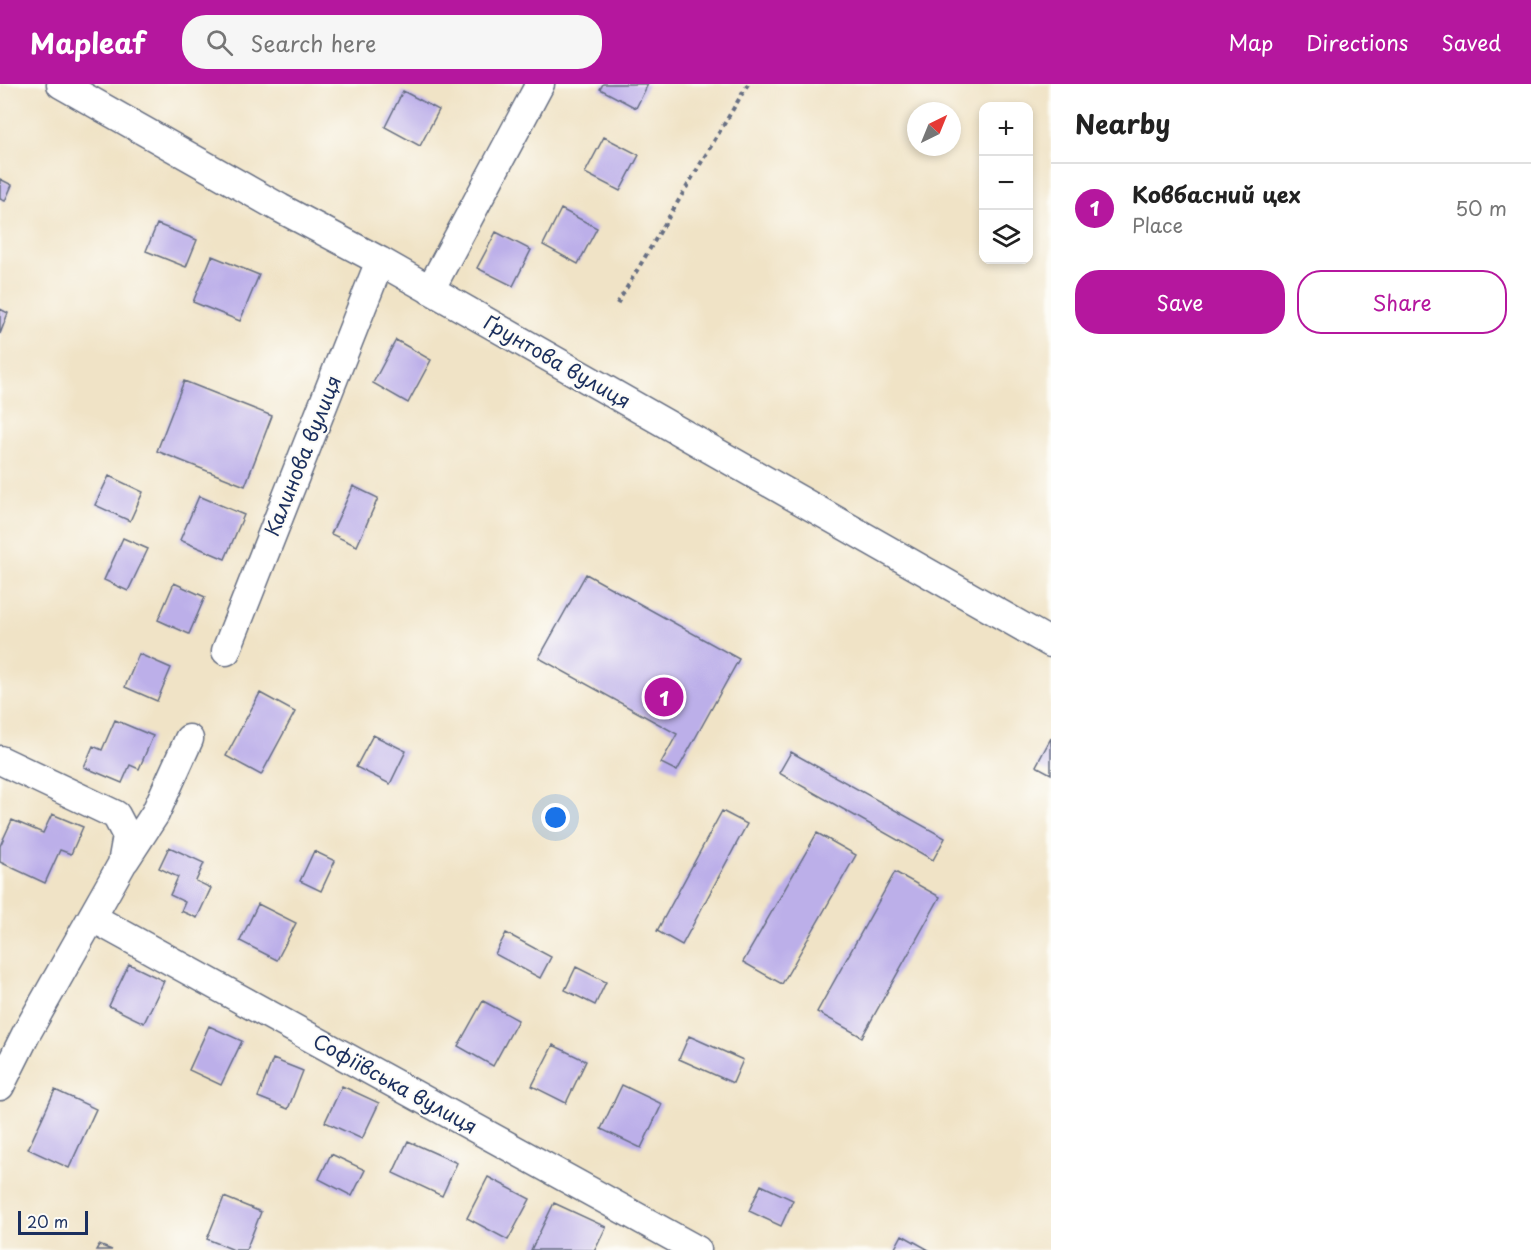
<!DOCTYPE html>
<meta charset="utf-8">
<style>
body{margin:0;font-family:"Playpen Sans",sans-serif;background:#f6f6f6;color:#222}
.controls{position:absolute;right:18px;top:18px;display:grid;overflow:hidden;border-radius:12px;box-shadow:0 3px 9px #0003}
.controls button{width:54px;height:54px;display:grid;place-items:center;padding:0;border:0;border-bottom:2px solid #e0e0e0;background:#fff;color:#222;font:30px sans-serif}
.compass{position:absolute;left:907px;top:18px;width:54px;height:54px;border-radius:50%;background:#fff;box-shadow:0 3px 9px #0003;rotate:43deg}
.scale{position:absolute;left:18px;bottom:15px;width:70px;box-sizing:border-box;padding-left:6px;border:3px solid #1b2f5e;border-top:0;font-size:16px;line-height:21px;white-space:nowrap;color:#1b2f5e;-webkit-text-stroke:4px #fdfcf7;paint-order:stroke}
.you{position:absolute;left:556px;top:734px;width:21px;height:21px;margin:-15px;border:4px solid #fff;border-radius:50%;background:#1a73e8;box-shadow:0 0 0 9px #1a73e833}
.badge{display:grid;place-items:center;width:39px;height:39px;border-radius:50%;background:#b5179e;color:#fff;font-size:20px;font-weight:700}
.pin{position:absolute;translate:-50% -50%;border:3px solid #fff;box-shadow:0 2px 6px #0006}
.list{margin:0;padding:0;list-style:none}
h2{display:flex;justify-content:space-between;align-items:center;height:78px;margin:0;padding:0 24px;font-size:26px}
h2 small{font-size:20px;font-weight:400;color:#767676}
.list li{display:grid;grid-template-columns:39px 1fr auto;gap:18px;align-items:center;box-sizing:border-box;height:90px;padding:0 24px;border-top:2px solid #e0e0e0}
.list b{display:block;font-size:22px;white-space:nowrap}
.list p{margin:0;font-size:20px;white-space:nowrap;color:#767676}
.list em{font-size:20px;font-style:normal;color:#767676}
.actions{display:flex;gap:12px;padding:18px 24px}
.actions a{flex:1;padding:14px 0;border:2px solid #b5179e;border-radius:24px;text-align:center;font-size:21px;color:#b5179e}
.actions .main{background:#b5179e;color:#fff}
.icon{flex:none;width:33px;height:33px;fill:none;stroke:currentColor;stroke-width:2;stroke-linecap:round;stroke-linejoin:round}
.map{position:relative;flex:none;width:1051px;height:1166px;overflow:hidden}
header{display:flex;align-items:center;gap:36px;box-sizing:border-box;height:84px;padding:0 30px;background:#b5179e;color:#fff}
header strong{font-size:28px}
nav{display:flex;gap:33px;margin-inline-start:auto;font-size:21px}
.search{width:420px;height:54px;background:#f6f6f6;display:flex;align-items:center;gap:15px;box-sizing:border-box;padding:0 21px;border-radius:24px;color:#767676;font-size:22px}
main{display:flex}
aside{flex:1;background:#fff}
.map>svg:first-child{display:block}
.building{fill:#bcafe9}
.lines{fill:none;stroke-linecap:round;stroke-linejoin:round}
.minor-casing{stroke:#666e82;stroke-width:31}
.path{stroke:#666e82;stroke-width:4;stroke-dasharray:4.5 4.5;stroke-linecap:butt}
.minor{stroke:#fff;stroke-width:28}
.labels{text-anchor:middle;stroke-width:4.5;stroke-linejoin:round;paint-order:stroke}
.street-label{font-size:20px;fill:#1b2f5e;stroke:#fdfcf7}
</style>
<header>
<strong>Mapleaf</strong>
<div class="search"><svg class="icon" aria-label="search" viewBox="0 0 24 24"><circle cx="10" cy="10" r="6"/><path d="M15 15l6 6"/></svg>Search here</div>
<nav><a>Map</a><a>Directions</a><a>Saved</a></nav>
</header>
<main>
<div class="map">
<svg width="1051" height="1166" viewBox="0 0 1051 1166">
<rect width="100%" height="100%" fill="#fdfcf7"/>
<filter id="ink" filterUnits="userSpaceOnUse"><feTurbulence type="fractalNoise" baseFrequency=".0167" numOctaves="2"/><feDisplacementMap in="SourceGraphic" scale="12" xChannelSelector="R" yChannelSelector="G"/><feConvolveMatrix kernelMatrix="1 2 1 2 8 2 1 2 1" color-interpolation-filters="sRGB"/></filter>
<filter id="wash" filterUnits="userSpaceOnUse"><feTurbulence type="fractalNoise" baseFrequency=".008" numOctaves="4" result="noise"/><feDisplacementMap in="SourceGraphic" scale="24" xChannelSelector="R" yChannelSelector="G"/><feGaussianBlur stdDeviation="1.35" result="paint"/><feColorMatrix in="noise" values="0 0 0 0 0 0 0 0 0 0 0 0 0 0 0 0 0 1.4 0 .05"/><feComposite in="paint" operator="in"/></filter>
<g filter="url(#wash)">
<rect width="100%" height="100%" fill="#f0e3c6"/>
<g id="blocks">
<!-- building -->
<path class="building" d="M603,0H648L636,24L600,5Z
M403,7L439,26L420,62L385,43Z
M604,53L639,71L620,107L585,89Z
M0,95L12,101L5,117L0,115Z
M561,125L597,144L578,180L543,161Z
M157,140L197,156L186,183L146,167Z
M496,148L531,166L513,202L477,184Z
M212,172L259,191L240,237L193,218Z
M0,225L8,229L0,250Z
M396,256L431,276L408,319L373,299Z
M184,297L272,332L245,402L157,367Z
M109,392L143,408L130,437L95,421Z
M353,402L378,414L357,462L331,450Z
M199,412L244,431L225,475L180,456Z
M123,454L148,465L128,507L104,496Z
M586,490L739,575L677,687L661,679L677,650L539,574Z
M174,499L205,513L189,550L158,536Z
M139,570L171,584L157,617L125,603Z
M260,609L295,628L261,691L226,672Z
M115,636L153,652L139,685L130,681L122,699L84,683L93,662L102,666Z
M373,651L406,667L390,700L356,683Z
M1051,654V690L1036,682Z
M791,668L945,754L933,776L779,689Z
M722,727L747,740L682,861L657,847Z
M52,730L83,743L71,770L60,766L45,799L0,778V762L12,736L43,749Z
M817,749L856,771L782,900L743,878Z
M169,763L204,779L196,797L211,804L197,834L181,827L185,818L170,811L178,793L159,784Z
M314,767L335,777L321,807L300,797Z
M895,788L940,813L862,953L817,928Z
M258,820L296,839L277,876L240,857Z
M506,849L551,873L540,894L495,870Z
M129,880L164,897L144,939L109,922Z
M576,883L606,898L595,921L565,906Z
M483,917L518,936L493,982L458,962Z
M209,942L242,957L221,1001L189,986Z
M689,952L743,976L733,999L679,975Z
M553,961L586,977L566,1019L532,1002Z
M273,975L303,987L288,1025L258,1013Z
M622,1001L662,1020L641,1064L601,1045Z
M342,1002L379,1019L362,1055L325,1038Z
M55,1006L96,1025L69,1084L28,1065Z
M408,1057L457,1079L442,1112L393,1089Z
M331,1070L365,1086L352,1112L319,1095Z
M488,1093L530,1115L508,1156L467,1134Z
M761,1101L793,1116L781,1142L749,1127Z
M224,1113L261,1128L246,1166H234L207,1155Z
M554,1119L606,1143L595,1166H531Z
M902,1151L929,1166H894Z
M99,1161L112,1166H96Z"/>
</g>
</g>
<g filter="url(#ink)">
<use href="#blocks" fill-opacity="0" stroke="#666e82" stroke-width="1.5"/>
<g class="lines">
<!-- minor casing -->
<g class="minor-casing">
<path id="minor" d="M61,0L280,124L380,177L1051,559
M430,206L540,0
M226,567L380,177
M0,676L116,731L127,752L122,780L26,950L0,1002
M125,776L155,730L189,655
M93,834L697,1166"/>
</g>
<!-- path -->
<path class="path" d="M617,220L748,0"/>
<!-- minor -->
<use href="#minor" class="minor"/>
</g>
</g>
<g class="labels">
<!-- street labels -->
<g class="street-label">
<text transform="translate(557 278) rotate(30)" y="7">Ґрунтова вулиця</text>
<text transform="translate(303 372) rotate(-68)" y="7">Калинова вулиця</text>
<text transform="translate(395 1000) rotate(29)" y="7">Софіївська вулиця</text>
</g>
</g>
</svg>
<div class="controls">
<button>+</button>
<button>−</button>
<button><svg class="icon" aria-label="layers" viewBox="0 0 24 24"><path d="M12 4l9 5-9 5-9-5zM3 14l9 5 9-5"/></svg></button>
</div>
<svg class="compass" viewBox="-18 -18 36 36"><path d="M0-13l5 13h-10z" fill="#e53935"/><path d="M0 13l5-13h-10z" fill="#767676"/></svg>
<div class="scale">20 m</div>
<div class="you"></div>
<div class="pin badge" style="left:664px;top:613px">1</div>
</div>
<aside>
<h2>Nearby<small></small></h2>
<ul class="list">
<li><span class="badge">1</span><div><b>Ковбасний цех</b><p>Place</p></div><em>50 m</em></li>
</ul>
<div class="actions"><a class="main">Save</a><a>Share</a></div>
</aside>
</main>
